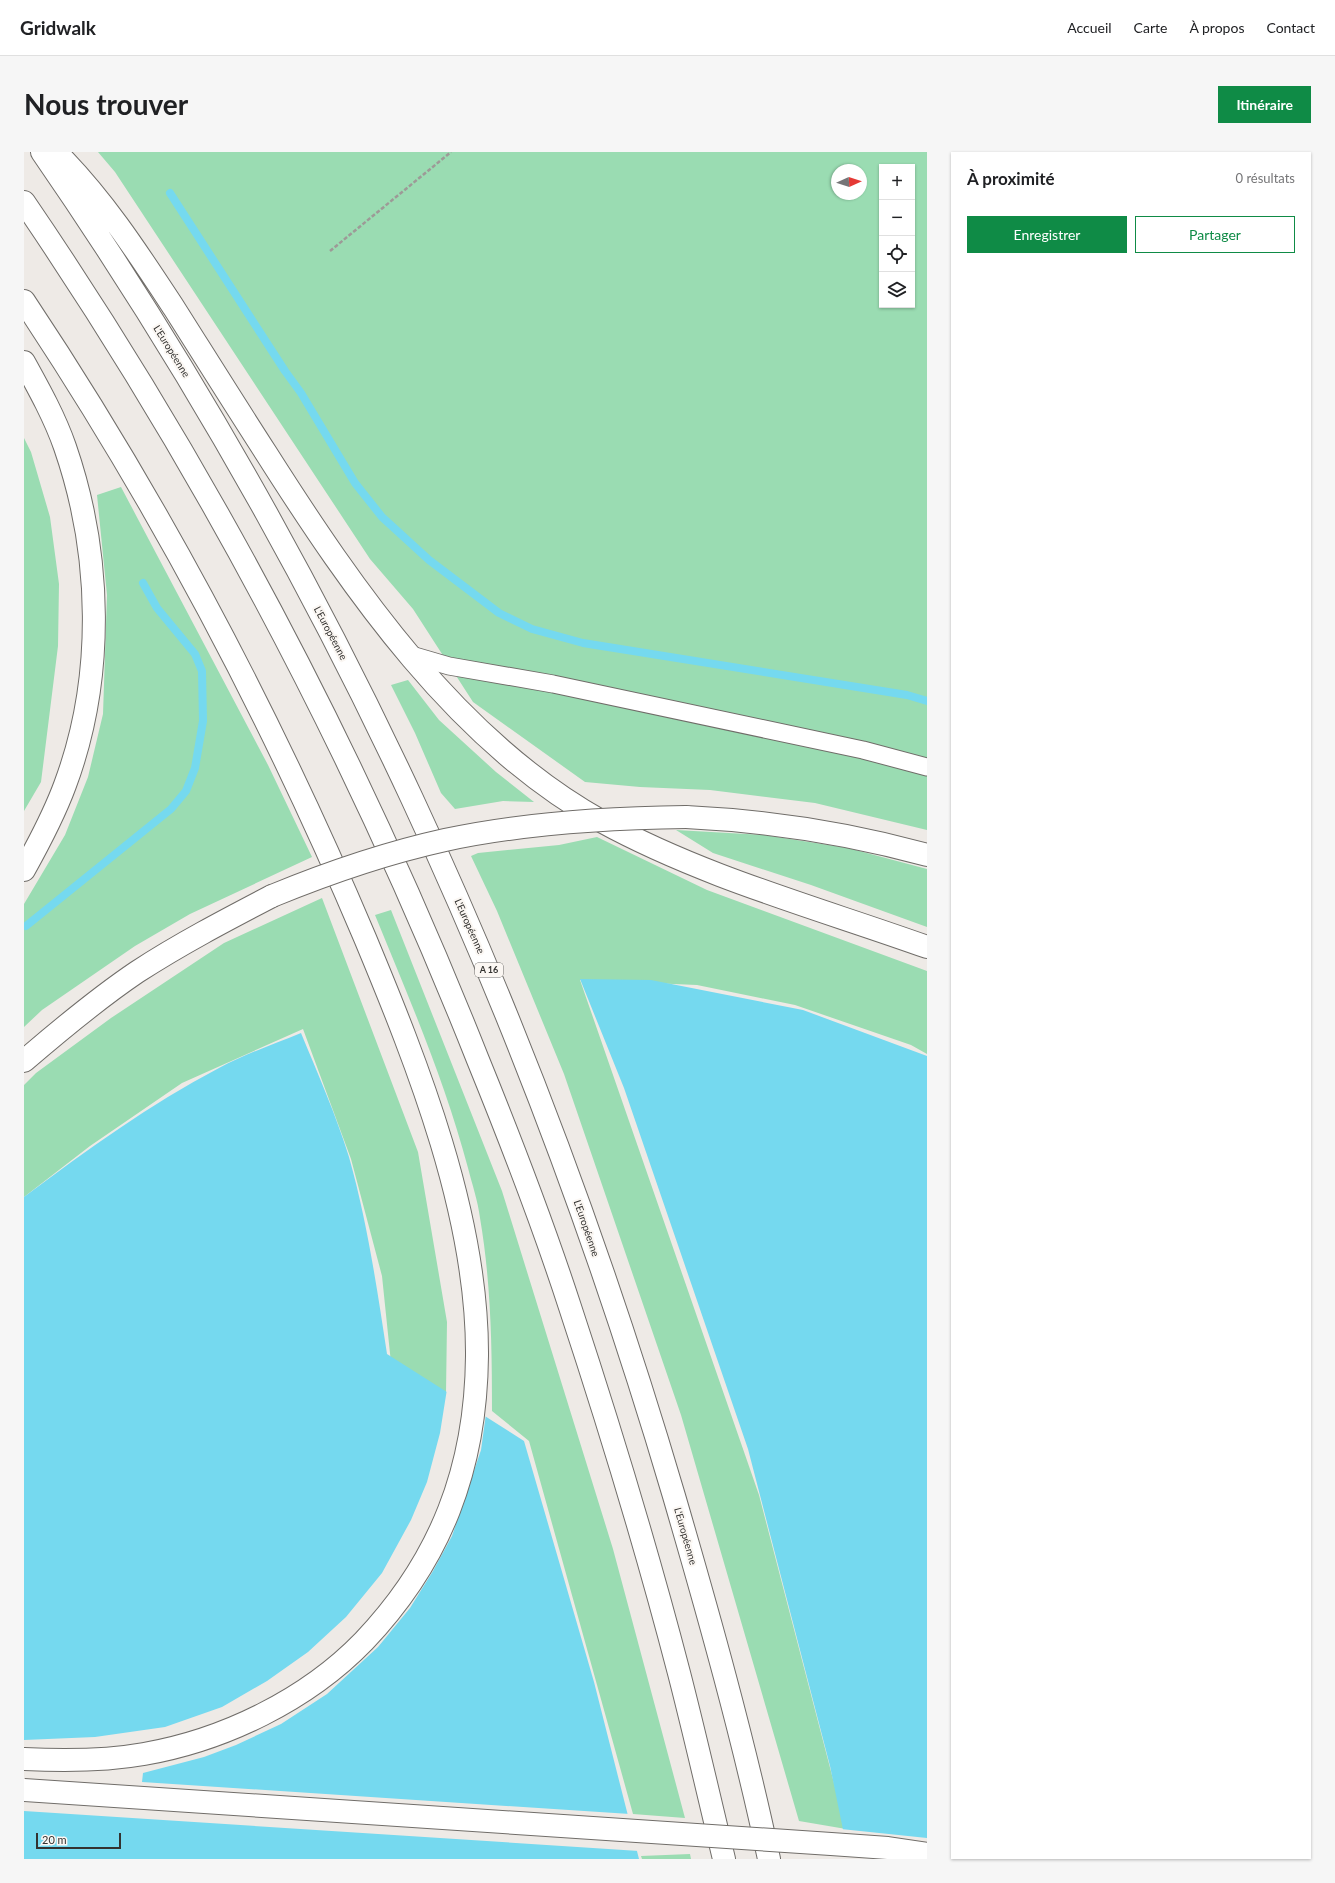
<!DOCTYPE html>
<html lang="fr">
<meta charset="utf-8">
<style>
body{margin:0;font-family:Lato,sans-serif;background:#f6f6f6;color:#202124}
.controls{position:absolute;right:12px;top:12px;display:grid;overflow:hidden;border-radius:0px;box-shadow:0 1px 3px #0004}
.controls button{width:36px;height:36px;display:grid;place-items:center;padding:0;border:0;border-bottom:1px solid #e0e0e0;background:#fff;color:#202124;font:20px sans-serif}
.compass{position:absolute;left:807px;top:12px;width:36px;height:36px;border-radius:50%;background:#fff;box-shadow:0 1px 3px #0004;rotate:87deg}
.scale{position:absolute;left:12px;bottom:10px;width:85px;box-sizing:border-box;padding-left:4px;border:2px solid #333230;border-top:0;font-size:11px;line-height:14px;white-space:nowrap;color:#333230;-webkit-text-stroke:3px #fbf7f3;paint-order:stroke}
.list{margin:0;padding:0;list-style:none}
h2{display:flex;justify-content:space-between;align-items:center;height:52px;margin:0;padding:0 16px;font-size:17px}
h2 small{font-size:13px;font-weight:400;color:#757577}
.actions{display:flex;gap:8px;padding:12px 16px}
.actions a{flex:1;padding:9px 0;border:1px solid #0f8b46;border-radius:0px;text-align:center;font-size:14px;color:#0f8b46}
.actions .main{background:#0f8b46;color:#fff}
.icon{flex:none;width:22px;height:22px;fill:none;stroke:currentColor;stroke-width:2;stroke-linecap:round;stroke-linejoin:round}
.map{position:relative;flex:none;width:903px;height:1707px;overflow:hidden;border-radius:0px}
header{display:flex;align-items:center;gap:24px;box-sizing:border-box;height:56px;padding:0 20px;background:#fff;border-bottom:1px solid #e0e0e0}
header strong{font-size:19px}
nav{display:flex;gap:22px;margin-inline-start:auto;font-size:14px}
.intro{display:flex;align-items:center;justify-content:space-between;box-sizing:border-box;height:96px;padding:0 24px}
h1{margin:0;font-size:28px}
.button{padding:10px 18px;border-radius:0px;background:#0f8b46;color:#fff;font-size:14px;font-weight:700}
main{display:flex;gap:24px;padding:0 24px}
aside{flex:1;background:#fff;border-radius:0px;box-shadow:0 1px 3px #0004}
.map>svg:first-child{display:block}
.green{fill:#9adcb2;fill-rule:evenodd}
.water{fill:#75d9ef}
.pier{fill:#eeeae6}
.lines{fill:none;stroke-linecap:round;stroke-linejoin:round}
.stream{stroke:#75d9ef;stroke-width:8}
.lane-casing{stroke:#706d69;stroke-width:19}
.highway-casing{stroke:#706d69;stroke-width:24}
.path{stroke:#9d9a97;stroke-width:2.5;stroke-dasharray:4 2;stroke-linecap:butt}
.lane{stroke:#fff;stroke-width:17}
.highway{stroke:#fff;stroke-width:22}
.highway-bridge-casing{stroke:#706d69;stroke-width:24;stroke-linecap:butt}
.highway-bridge{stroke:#fff;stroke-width:22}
.labels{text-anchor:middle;stroke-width:4;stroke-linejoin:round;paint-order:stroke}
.shield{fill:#fbf7f3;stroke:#6f6d6a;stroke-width:1}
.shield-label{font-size:9px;font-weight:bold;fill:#333230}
.street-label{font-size:10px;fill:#333230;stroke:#fbf7f3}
</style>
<header>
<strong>Gridwalk</strong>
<nav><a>Accueil</a><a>Carte</a><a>À propos</a><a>Contact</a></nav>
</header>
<div class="intro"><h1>Nous trouver</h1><a class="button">Itinéraire</a></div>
<main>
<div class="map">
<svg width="903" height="1707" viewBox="0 0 903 1707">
<rect width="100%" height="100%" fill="#eeeae6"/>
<!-- green -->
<path class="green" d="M74,0H903V678L791,651L686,638L616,635L561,630L449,550L389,457L346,407L91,20ZM858,15H888V153H858ZM813,18H837V42H813Z
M0,286L7,300L26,365L35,432L34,494L17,630L0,659Z
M97,335L244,613L288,705L166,762L111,794L18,858L0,875V752L41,683L64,625L79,562L83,443L73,343Z
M384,528L415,568L472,620L510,650L479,649L431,657L417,641L391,581L367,533Z
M652,678L740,683L824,696L903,717V775L787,733L689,701Z
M573,685L683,738L903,819V902L887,893L771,853L673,833L556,828L735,1343L822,1677L775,1669L657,1263L540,922L473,759L447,704L454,701L535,693Z
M298,746L394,1000L423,1170L422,1241L367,1211L358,1124L327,1007L279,877L158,931L66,994L0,1045V933L12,921L87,866L200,791Z
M367,758L478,1039L589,1397L661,1666L609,1662L505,1289L468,1259C468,1195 467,1130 456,1066C454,1049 448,1032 444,1016C421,929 385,846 351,763Z
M666,1702L667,1707H618L617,1704Z"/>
<!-- water -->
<path class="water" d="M556,827L627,828L779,858L903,904V1707H825L806,1614L724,1297L600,936Z
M277,881C294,922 312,963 325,1005C343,1069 353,1136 363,1202L500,1289L570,1530L615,1707H0V1045C63,998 126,952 195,916C221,902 250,892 277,881Z"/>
<!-- pier -->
<path class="pier" d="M423,1237L462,1262L457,1298L428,1384L409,1419L386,1456L354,1495L303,1542L257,1572L212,1593L180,1605L119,1621L118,1630L606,1662L615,1699L0,1659V1588L71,1585L141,1575L198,1555L243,1529L284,1500L322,1465L358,1421L387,1368L403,1330L416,1281Z
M817,1677L903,1686V1707H823Z"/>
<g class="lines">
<!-- stream -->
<path class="stream" d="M146,41L261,219L277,241L331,331L358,365L405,408L475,461L508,477L559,491L883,543L903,549
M2,774L147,657L162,639L171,616L179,569L178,519L171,502L133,456L119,431"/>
<!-- lane casing -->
<g class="lane-casing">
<path id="lane" d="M384,502L425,514L529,532L839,598L903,615"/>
</g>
<!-- highway casing -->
<g class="highway-casing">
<path id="highway" d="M18,0C304,414 508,862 650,1344C685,1464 719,1585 745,1707
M32,0C79,47 114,101 150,156C181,205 211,253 242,301C329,438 433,589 577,669C679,725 794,756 903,795
M0,50C185,321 333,603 454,908C487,989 519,1072 546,1155C586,1276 623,1398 655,1521C671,1583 685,1645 700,1707
M0,149C134,350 247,564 341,786C394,913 454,1064 453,1204C452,1316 417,1408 340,1489C283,1548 200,1588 120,1602C81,1609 40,1609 0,1607
M0,210C15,237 31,266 41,295C78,402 81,526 41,633C30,663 15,691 0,718
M662,665C745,669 823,681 903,703
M0,909C36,878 73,847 113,820C156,792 202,768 248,744"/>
</g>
<!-- path -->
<path class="path" d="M306,99L427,0"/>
<!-- lane -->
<use href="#lane" class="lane"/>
<!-- highway -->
<use href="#highway" class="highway"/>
<!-- highway-bridge casing -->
<g class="highway-bridge-casing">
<path id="highway-bridge" d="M248,744C304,721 362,701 421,688C500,671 581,666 662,665
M0,1638L807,1692L864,1696L903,1702"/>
</g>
<!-- highway-bridge -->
<use href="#highway-bridge" class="highway-bridge"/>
</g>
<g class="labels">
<!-- shield labels -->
<rect class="shield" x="451" y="811" width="28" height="14" rx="3"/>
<g class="shield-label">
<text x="465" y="821">A 16</text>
</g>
<!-- street labels -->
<g class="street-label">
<text transform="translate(148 199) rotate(58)" y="4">L'Européenne</text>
<text transform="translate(307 481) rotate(62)" y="4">L'Européenne</text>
<text transform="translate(446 774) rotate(66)" y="4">L'Européenne</text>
<text transform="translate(563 1076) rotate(71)" y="4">L'Européenne</text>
<text transform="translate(662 1384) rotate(74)" y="4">L'Européenne</text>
</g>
</g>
</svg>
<div class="controls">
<button>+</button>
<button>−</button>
<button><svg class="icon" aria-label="locate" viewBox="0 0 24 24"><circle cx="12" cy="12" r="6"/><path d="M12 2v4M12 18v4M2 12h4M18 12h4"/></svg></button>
<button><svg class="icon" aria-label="layers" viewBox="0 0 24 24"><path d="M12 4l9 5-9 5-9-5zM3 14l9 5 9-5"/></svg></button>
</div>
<svg class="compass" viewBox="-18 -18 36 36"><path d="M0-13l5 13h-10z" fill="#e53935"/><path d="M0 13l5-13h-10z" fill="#757577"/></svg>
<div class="scale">20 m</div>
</div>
<aside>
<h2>À proximité<small>0 résultats</small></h2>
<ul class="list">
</ul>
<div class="actions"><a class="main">Enregistrer</a><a>Partager</a></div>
</aside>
</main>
